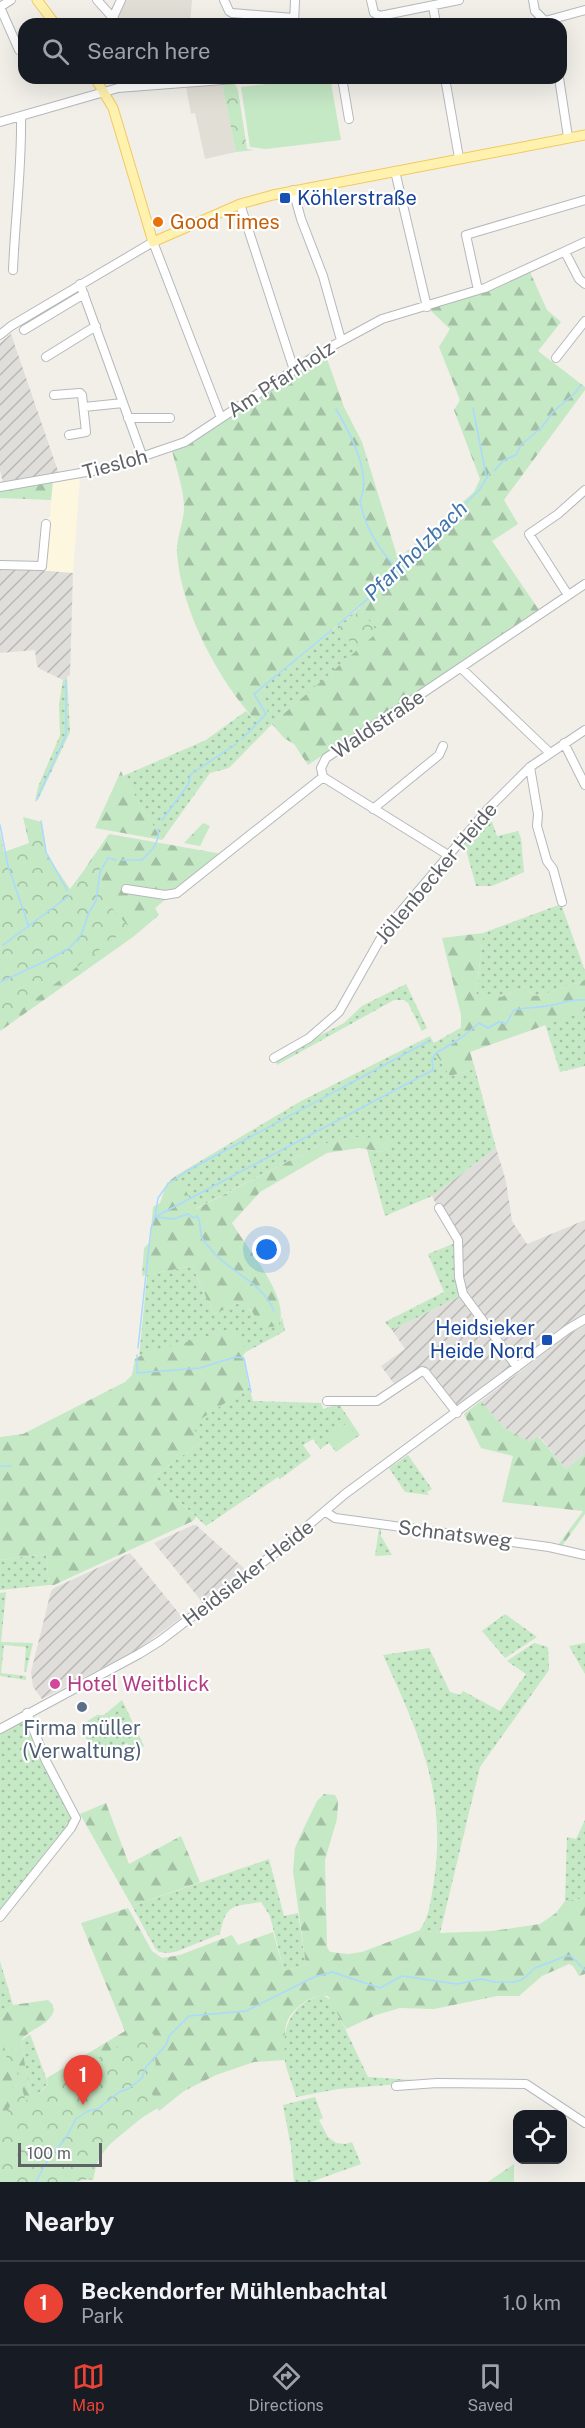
<!DOCTYPE html>
<meta charset="utf-8">
<style>
body{margin:0;font-family:"Public Sans",sans-serif;background:#242831;color:#f1f3f6}
.controls{position:absolute;right:18px;bottom:18px;display:grid;overflow:hidden;border-radius:12px;box-shadow:0 6px 24px #0002}
.controls button{width:54px;height:54px;display:grid;place-items:center;padding:0;border:0;border-bottom:2px solid #363941;background:#171b24;color:#f1f3f6;font:30px sans-serif}
.scale{position:absolute;left:18px;bottom:15px;width:84px;box-sizing:border-box;padding-left:6px;border:3px solid #5f6368;border-top:0;font-size:16px;line-height:21px;white-space:nowrap;color:#5f6368;-webkit-text-stroke:4px #fff;paint-order:stroke}
.you{position:absolute;left:267px;top:1250px;width:21px;height:21px;margin:-15px;border:4px solid #fff;border-radius:50%;background:#1a73e8;box-shadow:0 0 0 9px #1a73e833}
.badge{display:grid;place-items:center;width:39px;height:39px;border-radius:50%;background:#ea4335;color:#fff;font-size:20px;font-weight:700}
.pin{position:absolute;translate:-50% -50px;filter:drop-shadow(0 2px 3px #0008)}
.pin::after{content:'';position:absolute;top:32px;width:21px;height:18px;background:inherit;clip-path:polygon(0 0,100% 0,50% 100%)}
.list{margin:0;padding:0;list-style:none}
h2{display:flex;justify-content:space-between;align-items:center;height:78px;margin:0;padding:0 24px;font-size:26px}
h2 small{font-size:20px;font-weight:400;color:#9ea1a6}
.list li{display:grid;grid-template-columns:39px 1fr auto;gap:18px;align-items:center;box-sizing:border-box;height:84px;padding:0 24px;border-top:2px solid #363941}
.list b{display:block;font-size:22px;white-space:nowrap}
.list p{margin:0;font-size:20px;white-space:nowrap;color:#9ea1a6}
.list em{font-size:20px;font-style:normal;color:#9ea1a6}
.icon{flex:none;width:33px;height:33px;fill:none;stroke:currentColor;stroke-width:2;stroke-linecap:round;stroke-linejoin:round}
.map{position:relative;flex:none;width:585px;height:2182px;overflow:hidden}
.search{position:absolute;background:#171b24;box-shadow:0 6px 24px #0002;left:18px;right:18px;top:18px;height:66px;display:flex;align-items:center;gap:15px;box-sizing:border-box;padding:0 21px;border-radius:18px;color:#9ea1a6;font-size:22px}
.sheet{height:162px;background:#171b24}
nav{display:flex;justify-content:space-around;align-items:center;box-sizing:border-box;height:84px;border-top:2px solid #363941;background:#171b24;font-size:16px;color:#9ea1a6}
nav a{display:grid;justify-items:center;gap:3px}
nav .on{color:#ea4335}
.map>svg:first-child{display:block}
.commercial{fill:#fef7e0}
.industrial{fill:url(#industrial-furrows)}
.education{fill:#e1ded6}
.grass{fill:url(#grass-dots)}
.forest{fill:url(#forest-firs)}
.park{fill:url(#park-crowns)}
.pitch{fill:#c5e8c5}
.lines{fill:none;stroke-linecap:round;stroke-linejoin:round}
.stream{stroke:#aadaff;stroke-width:1.5}
.minor-casing{stroke:#b5b8bc;stroke-width:10}
.major-casing{stroke:#f2c960;stroke-width:11}
.minor{stroke:#fff;stroke-width:8}
.major{stroke:#fff2af;stroke-width:9}
.transit-dot{fill:#1a4fb4;stroke:#fff;stroke-width:2}
.food-dot{fill:#e8710a;stroke:#fff;stroke-width:2}
.hotel-dot{fill:#d1479c;stroke:#fff;stroke-width:2}
.service-dot{fill:#5c6f8a;stroke:#fff;stroke-width:2}
.labels{text-anchor:middle;stroke-width:4.5;stroke-linejoin:round;paint-order:stroke}
.transit-label{font-size:20px;fill:#164399;stroke:#fff;text-anchor:start}
.food-label{font-size:20px;fill:#c56008;stroke:#fff;text-anchor:start}
.street-label{font-size:20px;fill:#5f6368;stroke:#fff}
.hotel-label{font-size:20px;fill:#b23c85;stroke:#fff;text-anchor:start}
.service-label{font-size:20px;fill:#4e5e75;stroke:#fff}
.water-label{font-size:21px;font-style:italic;fill:#4174aa;stroke:#fff}
</style>
<div class="map">
<svg width="585" height="2182" viewBox="0 0 585 2182">
<defs>
<pattern id="industrial-furrows" width="10" height="10" patternUnits="userSpaceOnUse" patternTransform="scale(1.5)"><rect width="10" height="10" fill="#e0deda"/><path d="M-1 1l2-2M0 10L10 0M9 11l2-2" fill="none" stroke="#b9b8b5"/></pattern>
<pattern id="grass-dots" width="8" height="8" patternUnits="userSpaceOnUse" patternTransform="scale(1.5)"><rect width="8" height="8" fill="#c5e8c5"/><path d="M2 2h.1M6 6h.1" fill="none" stroke="#a3c0a4" stroke-width="1.8" stroke-linecap="round"/></pattern>
<pattern id="forest-firs" width="22" height="20" patternUnits="userSpaceOnUse" patternTransform="scale(1.5)"><rect width="22" height="20" fill="#c5e8c5"/><path d="M5 1l3.5 6h-7zM16 11l3.5 6h-7z" fill="#a3c0a4"/></pattern>
<pattern id="park-crowns" width="20" height="18" patternUnits="userSpaceOnUse" patternTransform="scale(1.5)"><rect width="20" height="18" fill="#c5e8c5"/><path d="M2 6a3 3 0 1 1 6 0M12 15a3 3 0 1 1 6 0" fill="none" stroke="#a3c0a4"/></pattern>
</defs>
<rect width="100%" height="100%" fill="#f1efe8"/>
<!-- commercial -->
<path class="commercial" d="M80,476L73,573L40,571L42,521L50,517L53,480Z"/>
<!-- industrial -->
<path class="industrial" d="M11,334L59,474L3,483L0,470V343Z
M0,567L73,573L70,675L63,680L40,669L37,666L35,650L0,653Z
M496,1148L506,1181L512,1221L527,1244L585,1220V1315L558,1330L456,1409L426,1369H418L395,1385L381,1366L405,1349L392,1330L460,1296L456,1284L455,1243L432,1196Z
M585,1325V1454L566,1469L539,1436L530,1442L503,1427L481,1401L569,1334Z
M193,1525H196L246,1570L203,1603L154,1543Z
M130,1553L182,1617L137,1650L42,1699L33,1687L31,1672L51,1591L54,1588Z"/>
<!-- education -->
<path class="education" d="M125,0H192L190,24H115Z
M103,78H159V81L110,84Z
M222,84L236,152L205,159L195,113L191,114L186,87Z"/>
<!-- grass -->
<path class="grass" d="M361,607L380,631L272,724L229,768L210,773L162,840L123,776L206,740L246,711L256,721L264,702L262,692L267,684Z
M67,677L70,732L38,800L35,802L38,787L60,735L59,704L63,680Z
M489,813L497,836L518,831L521,838L524,872L492,886H476L464,843Z
M561,904L585,971V980L542,995L533,996L526,986L501,997H476L483,933Z
M406,984L427,1028L422,1031L408,1003L404,1000H394L277,1065L275,1059L344,1023L362,1006Z
M585,1011V1066L560,1072L545,1024Z
M462,1027L461,1039L436,1054L450,1076L475,1069L496,1148L432,1196L385,1216L367,1150L383,1152L380,1142L322,1144L195,1209L177,1175L301,1101L430,1036L434,1043Z
M455,1243L456,1284L460,1296L392,1330L385,1322L444,1292L428,1254Z
M192,1266L214,1314L239,1303L247,1307L256,1316L280,1322L282,1317L285,1331L246,1352L238,1336L139,1358L147,1275Z
M249,1387L253,1401L321,1403L323,1409L339,1404L360,1435L336,1452L329,1443L320,1449L313,1439L303,1445L311,1456L280,1479L278,1477L206,1526L153,1477L201,1442L191,1425Z
M408,1455L432,1489L427,1492L429,1495L405,1492L389,1468Z
M379,1528H381V1536L392,1555L375,1556Z
M46,1554L49,1585L0,1590V1560Z
M6,1592L1,1642L33,1643L26,1672H24L26,1647L4,1645L1,1673L26,1676V1680L0,1676V1593Z
M505,1614L537,1637L505,1658L482,1631Z
M534,1643L548,1647L549,1670L480,1767L440,1933L420,1930C430,1915 431,1898 434,1881C447,1792 419,1734 383,1655L429,1648L450,1692L460,1695L463,1691L500,1711L526,1674L507,1661Z
M585,1643V1674L569,1646Z
M122,1700L144,1746L132,1752L127,1743L99,1759L83,1733V1724L97,1715H104Z
M25,1719L45,1766L72,1813L71,1821L0,1910V1732Z
M585,1820V1898L565,1901L567,1837L576,1839Z
M269,1859L284,1916L298,1913L306,1965L284,1971L270,1916L261,1902C233,1907 226,1903 220,1934L178,1951L169,1953L159,1952L155,1948L132,1906Z
M0,1961L13,2005L0,2019Z
M323,1995L332,2001L368,2077L413,2080V2083L338,2089L296,2097C293,2085 287,2073 285,2061C280,2030 291,2002 323,1995Z
M30,2034L48,2083L38,2094H30L21,2041Z
M315,2097L323,2118L319,2120L328,2137L336,2143L345,2144L352,2142L361,2164L311,2182H294L291,2147L283,2105Z"/>
<!-- forest -->
<path class="forest" d="M530,272L547,310L561,322L538,351L585,387V390L504,500L518,524L492,541L539,610L308,765L294,744L284,738L272,724L379,631L360,607L267,684L262,692L268,713V721L263,725L256,721C218,680 181,610 177,553C176,538 184,523 184,508C184,489 176,468 172,450L325,353L344,407L362,442L398,559L474,492L480,479L454,410L460,400L439,347L450,329L428,308L479,292H484Z
M53,480L51,500L0,498V490Z
M121,771L123,776L162,840L95,828Z
M203,823L210,826L200,846L184,843Z
M109,834L222,854L155,908L159,915L133,937L0,1031V976L31,965L90,861Z
M483,933L476,997H501L526,986L533,996L542,995L585,980V1011L470,1052L475,1069L450,1076L436,1054L461,1039V1015L442,938Z
M356,1137L375,1138L380,1142L390,1137L395,1146L383,1152L359,1148L327,1153L260,1192L232,1223C245,1246 293,1300 278,1326L263,1328L251,1310L239,1303L214,1314L192,1266L142,1276L144,1248L150,1242L153,1207L160,1203L167,1183L177,1175L196,1209L322,1144Z
M227,1331C239,1331 242,1342 246,1352L243,1355L249,1387L192,1425L201,1442L153,1477L196,1517L193,1521L54,1585H49L46,1554L0,1560V1437L23,1434L125,1382L132,1375L135,1359L146,1353Z
M481,1401L503,1427L530,1442L538,1436L566,1469L585,1454V1514L562,1546L558,1545L583,1511L502,1502L513,1456L481,1448L464,1414Z
M324,1794L335,1795L338,1801L337,1819L325,1860L327,1947L330,1952L348,1954L362,1952L420,1930L440,1933L492,1931L540,1924L556,1913L565,1901L585,1898V1974L579,1976L573,1966L569,1964L542,1976L519,1996H497L434,2009L400,2008L376,2015L346,2029L328,1996C314,1992 292,2008 287,2022C283,2032 285,2049 285,2060L254,2062L216,2075L184,2091L159,2111L156,2106L99,2153L93,2180C77,2177 45,2182 30,2181C20,2177 9,2164 0,2157V2019L13,2005L48,2000L52,2004L54,2010C49,2027 29,2028 21,2041L30,2094H38L48,2084L47,2078L125,2031L81,1923L128,1908L152,1951L162,1958L180,1955L232,1935L238,1945L273,1932L284,1971L306,1965L293,1871L295,1848L302,1832L317,1801Z
M106,1803L129,1864L181,1836L200,1882L132,1906L80,1814Z
M514,2164V2182H488Z"/>
<!-- park -->
<path class="park" d="M222,84H235L238,90L247,149L254,150L236,152Z
M361,610L377,631L355,648L339,628Z
M23,817L42,822L47,855L70,889L97,853L105,900L129,927L0,1026V832L4,852L29,843Z
M153,2027L156,2068L145,2077L158,2108C133,2122 96,2148 93,2178L74,2182H0V2129L11,2103L13,2084L2,2038L10,2041L25,2099L32,2103C70,2074 111,2049 153,2027Z"/>
<!-- pitch -->
<path class="pitch" d="M313,78H328L329,83H331L341,140L266,149L250,147L241,87Z
M347,1423L356,1436L336,1450L327,1437Z"/>
<g class="lines">
<!-- stream -->
<path class="stream" d="M473,408L486,475
M336,409C349,431 373,475 360,500C364,528 380,551 399,571
M494,471L504,460L516,455L521,445L542,427L553,412L574,394L581,385
M338,625L399,571L480,489L489,474
M242,739L266,714L254,694L332,630
M37,799L66,735V681
M162,820L188,785L191,774L236,744
M41,821L46,852L67,890
M0,825L8,866L29,927
M122,860H142C151,851 160,843 158,829
M3,945L70,895
M0,982L50,959L68,949L77,940L82,933L89,912L96,901L100,872L108,858L116,860
M155,1217L433,1070L432,1059L436,1053L461,1038L479,1023L488,1028L499,1022L506,1024L514,1010C527,1007 540,1008 552,1005C564,1003 573,998 585,1000
M156,1217L173,1219L188,1214L194,1218L197,1216C202,1222 199,1231 202,1238C205,1243 211,1249 214,1253C233,1274 263,1283 274,1311
M138,1348L151,1228L155,1217L158,1198L168,1184L187,1171L429,1041
M137,1355V1373L200,1368L235,1357L244,1358L251,1392
M0,1466H11
M36,2182L46,2163L67,2136L76,2119L88,2111L98,2109L119,2092L128,2089L142,2078L146,2067L166,2045L169,2036L189,2016L246,2011L314,1977L332,1972L380,1988L402,1976L457,1984L481,1979L495,1982H515L523,1979L535,1968L566,1956H571L585,1970"/>
<!-- minor casing -->
<g class="minor-casing">
<path id="minor" d="M97,0L114,19
M224,0L229,11L232,13L293,18
M371,0L374,13L380,16L459,0
M533,0L535,11L545,21
M433,6L436,24
M0,7L19,50
M0,7L11,0
M545,21L585,10
M110,24L121,0
M294,24L295,0
M342,78L349,119
M445,78L459,158
M559,78L568,137
M0,122L118,88L248,78
M395,171L427,307
M293,190L301,219L323,276L341,340
M240,204L294,370
M565,252L579,279L585,284
M13,270C15,219 22,168 21,116
M80,284L143,458
M478,290L466,235L585,200
M24,330L84,294
M0,335L11,326L153,242L221,418
M46,357L96,326
M556,358L585,321
M54,395L80,393L82,395L86,432L69,435
M84,407L123,403
M128,418H170
M0,487L109,468L185,442L321,352L382,319L485,288L585,242
M0,565L42,566L46,524
M568,595L529,534L558,514L585,490
M461,668L549,752
M564,743L585,785
M530,767L538,814L537,826L547,861L553,869L562,902
M323,777L321,768L326,758L585,584
M323,777L448,855
M373,809L439,755L443,746
M126,889L165,895L177,893L323,777
M274,1058L309,1038L339,1012L386,929L488,809L530,767L585,730
M439,1208L458,1240L459,1277L463,1294L517,1367
M327,1401H377L422,1371L425,1372L457,1413
M326,1512L335,1518L549,1547L585,1555
M0,1729L139,1654L160,1641L284,1546L345,1494L568,1329L585,1319
M0,1917L71,1828L76,1818L46,1761L27,1713
M396,2086L437,2083L526,2084L585,2123"/>
</g>
<!-- major casing -->
<g class="major-casing">
<path id="major" d="M37,0L55,24
M95,78L113,108L153,242L240,204L273,195L585,135"/>
</g>
<!-- minor -->
<use href="#minor" class="minor"/>
<!-- major -->
<use href="#major" class="major"/>
</g>
<!-- markers -->
<g class="transit-dot">
<rect x="279" y="192" width="12" height="12" rx="3"/>
<rect x="541" y="1334" width="12" height="12" rx="3"/>
</g>
<circle class="food-dot" cx="158" cy="222" r="6"/>
<circle class="hotel-dot" cx="55" cy="1684" r="6"/>
<circle class="service-dot" cx="82" cy="1707" r="6"/>
<g class="labels">
<!-- transit labels -->
<g class="transit-label">
<text x="297" y="205">Köhlerstraße</text>
<text x="535" y="1335" text-anchor="end">Heidsieker<tspan x="535" dy="23">Heide Nord</tspan></text>
</g>
<!-- food labels -->
<g class="food-label">
<text x="170" y="229">Good Times</text>
</g>
<!-- street labels -->
<g class="street-label">
<text transform="translate(281 379) rotate(-33)" y="7">Am Pfarrholz</text>
<text transform="translate(115 464) rotate(-15)" y="7">Tiesloh</text>
<text transform="translate(378 724) rotate(-34)" y="7">Waldstraße</text>
<text transform="translate(436 873) rotate(-50)" y="7">Jöllenbecker Heide</text>
<text transform="translate(455 1534) rotate(7)" y="7">Schnatsweg</text>
<text transform="translate(248 1573) rotate(-38)" y="7">Heidsieker Heide</text>
</g>
<!-- hotel labels -->
<g class="hotel-label">
<text x="67" y="1691">Hotel Weitblick</text>
</g>
<!-- service labels -->
<g class="service-label">
<text x="82" y="1735">Firma müller<tspan x="82" dy="23">(Verwaltung)</tspan></text>
</g>
<!-- water labels -->
<g class="water-label">
<text transform="translate(416 551) rotate(-44)" y="7">Pfarrholzbach</text>
</g>
</g>
</svg>
<div class="controls">
<button><svg class="icon" aria-label="locate" viewBox="0 0 24 24"><circle cx="12" cy="12" r="6"/><path d="M12 2v4M12 18v4M2 12h4M18 12h4"/></svg></button>
</div>
<div class="scale">100 m</div>
<div class="you"></div>
<div class="pin badge" style="left:83px;top:2105px">1</div>
<div class="search"><svg class="icon" aria-label="search" viewBox="0 0 24 24"><circle cx="10" cy="10" r="6"/><path d="M15 15l6 6"/></svg>Search here</div>
</div>
<section class="sheet">
<h2>Nearby<small></small></h2>
<ul class="list">
<li><span class="badge">1</span><div><b>Beckendorfer Mühlenbachtal</b><p>Park</p></div><em>1.0 km</em></li>
</ul>
</section>
<nav>
<a class="on"><svg class="icon" aria-label="map" viewBox="0 0 24 24"><path d="M3 6l6-2 6 2 6-2v14l-6 2-6-2-6 2zM9 4v14M15 6v14"/></svg>Map</a>
<a><svg class="icon" aria-label="directions" viewBox="0 0 24 24"><path d="M12 3l9 9-9 9-9-9zM9 14v-3h6M13 9l2 2-2 2"/></svg>Directions</a>
<a><svg class="icon" aria-label="saved" viewBox="0 0 24 24"><path d="M7 4h10v16l-5-4-5 4z"/></svg>Saved</a>
</nav>
